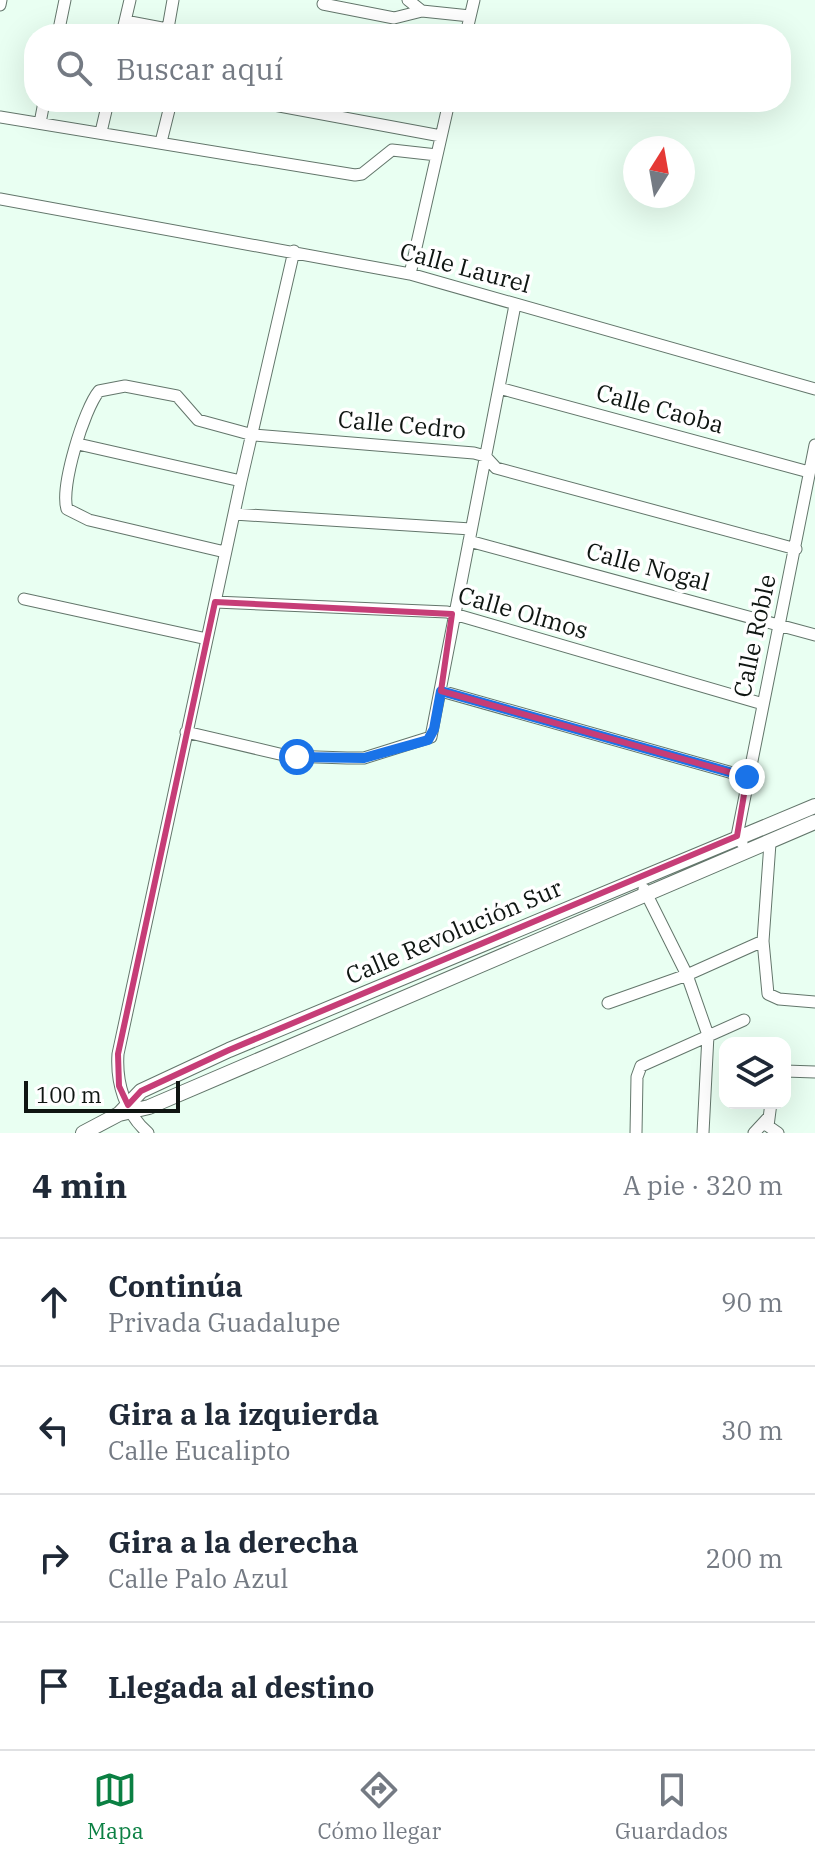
<!DOCTYPE html>
<html lang="es">
<meta charset="utf-8">
<style>
body{margin:0;font-family:"IBM Plex Serif",serif;background:#f6f6f7;color:#1f2937}
.controls{position:absolute;right:24px;bottom:24px;display:grid;overflow:hidden;border-radius:16px;box-shadow:0 8px 32px #0002}
.controls button{width:72px;height:72px;display:grid;place-items:center;padding:0;border:0;border-bottom:2px solid #e0e1e3;background:#fff;color:#1f2937;font:40px sans-serif}
.compass{position:absolute;left:623px;top:136px;width:72px;height:72px;border-radius:50%;background:#fff;box-shadow:0 8px 32px #0002;rotate:11deg}
.scale{position:absolute;left:24px;bottom:20px;width:156px;box-sizing:border-box;padding-left:8px;border:4px solid #0f1612;border-top:0;font-size:22px;line-height:28px;white-space:nowrap;color:#0f1612;-webkit-text-stroke:6px #fff;paint-order:stroke}
.stop{position:absolute;width:24px;height:24px;margin:-18px;border:6px solid #1a73e8;border-radius:50%;background:#fff}
.stop.end{background:#1a73e8;border-color:#fff;box-shadow:0 2px 8px #0008}
.list{margin:0;padding:0;list-style:none}
h2{display:flex;justify-content:space-between;align-items:center;height:104px;margin:0;padding:0 32px;font-size:34px}
h2 small{font-size:26px;font-weight:400;color:#747a83}
.list li{display:grid;grid-template-columns:52px 1fr auto;gap:24px;align-items:center;box-sizing:border-box;height:128px;padding:0 32px;border-top:2px solid #e0e1e3}
.list b{display:block;font-size:30px;white-space:nowrap}
.list p{margin:0;font-size:26px;white-space:nowrap;color:#747a83}
.list em{font-size:26px;font-style:normal;color:#747a83}
.icon{flex:none;width:44px;height:44px;fill:none;stroke:currentColor;stroke-width:2;stroke-linecap:round;stroke-linejoin:round}
.map{position:relative;flex:none;width:815px;height:1133px;overflow:hidden}
.search{position:absolute;background:#fff;box-shadow:0 8px 32px #0002;left:24px;right:24px;top:24px;height:88px;display:flex;align-items:center;gap:20px;box-sizing:border-box;padding:0 28px;border-radius:32px;color:#747a83;font-size:30px}
.sheet{height:616px;background:#fff}
nav{display:flex;justify-content:space-around;align-items:center;box-sizing:border-box;height:112px;border-top:2px solid #e0e1e3;background:#fff;font-size:22px;color:#747a83}
nav a{display:grid;justify-items:center;gap:4px}
nav .on{color:#0b8043}
.map>svg:first-child{display:block}
.lines{fill:none;stroke-linecap:round;stroke-linejoin:round}
.minor-casing{stroke:#63766b;stroke-width:13}
.major-casing{stroke:#63766b;stroke-width:16}
.minor{stroke:#fff;stroke-width:11}
.major{stroke:#fff;stroke-width:14}
.route{stroke:#1a73e8;stroke-width:10}
.marked{fill:none;stroke:#c63d77;stroke-width:6;stroke-linejoin:round}
.labels{text-anchor:middle;stroke-width:7;stroke-linejoin:round;paint-order:stroke}
.street-label{font-size:24px;fill:#0f1612;stroke:#fff}
</style>
<div class="map">
<svg width="815" height="1133" viewBox="0 0 815 1133">
<rect width="100%" height="100%" fill="#e9fff2"/>
<g class="lines">
<!-- minor casing -->
<g class="minor-casing">
<path id="minor" d="M408,0L422,11
M323,4L394,18L422,11L470,16
M0,5L1,0
M125,21L167,29
M58,34L65,0
M122,34L130,0
M167,34L173,0
M466,34L474,0
M258,102L441,136
M0,117L355,175L362,174L392,150L437,155
M40,123L44,102
M101,132L108,102
M161,142L171,102
M0,199L410,274L815,389
M410,274L449,102
M499,388L809,472
M78,444L241,481
M234,514L471,529
M469,541L815,635
M225,552L89,520L67,509C60,487 84,409 99,391L125,386L177,396L198,420L253,435L474,453L485,456L496,468L796,549
M24,599L207,639
M215,602L447,612L763,704
M441,691L747,777
M186,732L288,756L347,758H364L431,737L515,305
M742,843L737,836L815,445
M770,843L763,941L768,994L779,999L815,1002
M644,889L687,975L708,1035L703,1133
M608,1003L687,975L763,941
M785,1071L815,1072
M771,1103L768,1126L778,1133
M148,1133C125,1113 116,1083 118,1054L241,481L294,251
M636,1133L637,1077L641,1066L744,1020
M754,1133L767,1119"/>
</g>
<!-- major casing -->
<g class="major-casing">
<path id="major" d="M119,1114L141,1091L229,1050L815,806
M83,1133L119,1114L149,1107L815,822"/>
</g>
<!-- minor -->
<use href="#minor" class="minor"/>
<!-- major -->
<use href="#major" class="major"/>
</g>
<g class="lines">
<!-- route -->
<path class="route" d="M297,757L364,758L428,740L434,729L441,691L747,777"/>
</g>
<!-- marked area -->
<path class="marked" d="M215,602L452,614L441,691L747,777L737,836L229,1050L141,1091L128,1105L119,1086L118,1054Z"/>
<g class="labels">
<!-- street labels -->
<g class="street-label">
<text transform="translate(465 268) rotate(15)" y="8">Calle Laurel</text>
<text transform="translate(660 409) rotate(15)" y="8">Calle Caoba</text>
<text transform="translate(402 425) rotate(5)" y="8">Calle Cedro</text>
<text transform="translate(648 567) rotate(15)" y="8">Calle Nogal</text>
<text transform="translate(523 613) rotate(16)" y="8">Calle Olmos</text>
<text transform="translate(755 636) rotate(-78)" y="8">Calle Roble</text>
<text transform="translate(454 932) rotate(-23)" y="8">Calle Revolución Sur</text>
</g>
</g>
</svg>
<div class="controls">
<button><svg class="icon" aria-label="layers" viewBox="0 0 24 24"><path d="M12 4l9 5-9 5-9-5zM3 14l9 5 9-5"/></svg></button>
</div>
<svg class="compass" viewBox="-18 -18 36 36"><path d="M0-13l5 13h-10z" fill="#e53935"/><path d="M0 13l5-13h-10z" fill="#747a83"/></svg>
<div class="scale">100 m</div>
<div class="stop" style="left:297px;top:757px"></div>
<div class="stop end" style="left:747px;top:777px"></div>
<div class="search"><svg class="icon" aria-label="search" viewBox="0 0 24 24"><circle cx="10" cy="10" r="6"/><path d="M15 15l6 6"/></svg>Buscar aquí</div>
</div>
<section class="sheet">
<h2>4 min<small>A pie · 320 m</small></h2>
<ul class="list">
<li><svg class="icon" aria-label="ahead" viewBox="0 0 24 24"><path d="M12 20V5M6 11l6-6 6 6"/></svg><div><b>Continúa</b><p>Privada Guadalupe</p></div><em>90 m</em></li>
<li><svg class="icon" aria-label="left" viewBox="0 0 24 24"><path d="M17 20v-9H6M10 6l-5 5 5 5"/></svg><div><b>Gira a la izquierda</b><p>Calle Eucalipto</p></div><em>30 m</em></li>
<li><svg class="icon" aria-label="right" viewBox="0 0 24 24"><path d="M7 20v-9h11M14 6l5 5-5 5"/></svg><div><b>Gira a la derecha</b><p>Calle Palo Azul</p></div><em>200 m</em></li>
<li><svg class="icon" aria-label="arrive" viewBox="0 0 24 24"><path d="M6 21V4h12l-3 4 3 4H6"/></svg><div><b>Llegada al destino</b></div></li>
</ul>
</section>
<nav>
<a class="on"><svg class="icon" aria-label="map" viewBox="0 0 24 24"><path d="M3 6l6-2 6 2 6-2v14l-6 2-6-2-6 2zM9 4v14M15 6v14"/></svg>Mapa</a>
<a><svg class="icon" aria-label="directions" viewBox="0 0 24 24"><path d="M12 3l9 9-9 9-9-9zM9 14v-3h6M13 9l2 2-2 2"/></svg>Cómo llegar</a>
<a><svg class="icon" aria-label="saved" viewBox="0 0 24 24"><path d="M7 4h10v16l-5-4-5 4z"/></svg>Guardados</a>
</nav>
